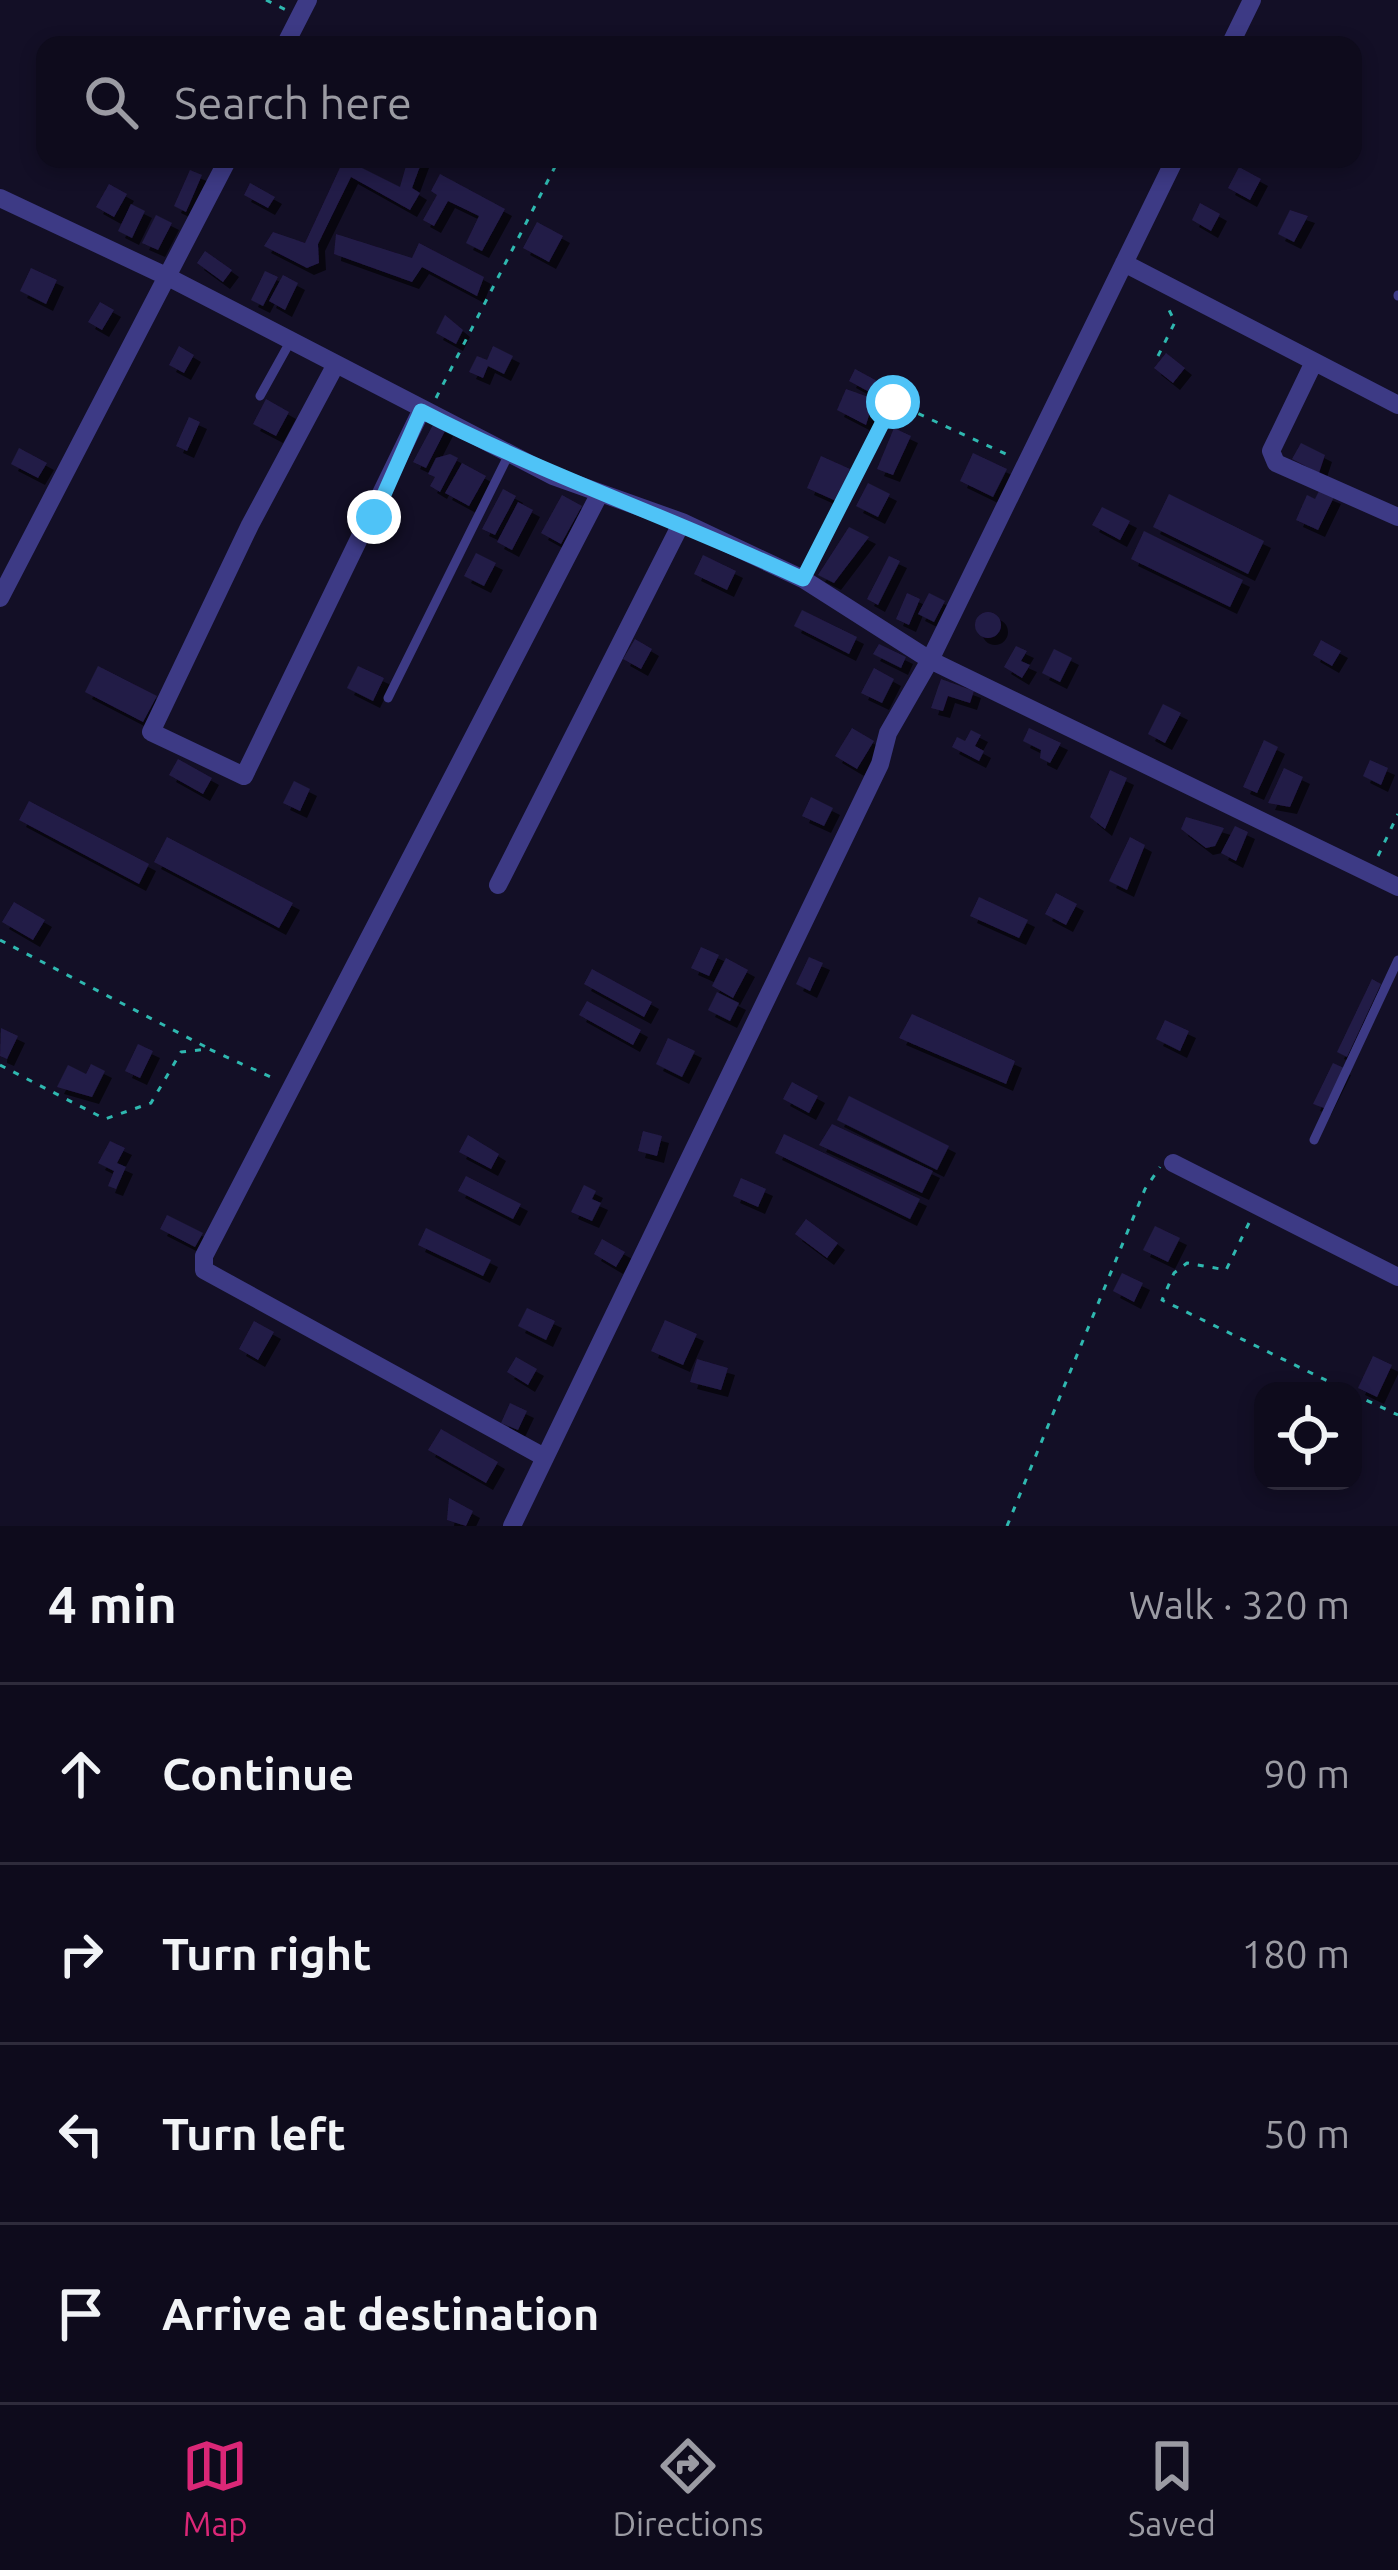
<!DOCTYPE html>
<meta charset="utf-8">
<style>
body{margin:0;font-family:Ubuntu,sans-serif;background:#1c1929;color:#f1f3f6}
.controls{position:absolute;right:36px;bottom:36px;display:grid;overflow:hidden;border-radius:24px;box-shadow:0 6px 18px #0003}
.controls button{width:108px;height:108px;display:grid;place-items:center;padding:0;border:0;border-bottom:3px solid #2e2b3b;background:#0e0b1c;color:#f1f3f6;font:60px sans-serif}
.stop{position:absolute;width:36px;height:36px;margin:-27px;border:9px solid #4fc3f7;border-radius:50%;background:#fff}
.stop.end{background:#4fc3f7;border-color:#fff;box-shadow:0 3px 12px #0008}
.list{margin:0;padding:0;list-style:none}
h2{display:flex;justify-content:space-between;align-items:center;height:156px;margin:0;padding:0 48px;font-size:51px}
h2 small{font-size:39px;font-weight:400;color:#9b9ba3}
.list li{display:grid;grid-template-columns:78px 1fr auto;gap:36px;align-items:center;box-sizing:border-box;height:180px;padding:0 48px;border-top:3px solid #2e2b3b}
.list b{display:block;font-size:45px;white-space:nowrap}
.list em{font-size:39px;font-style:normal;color:#9b9ba3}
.icon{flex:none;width:66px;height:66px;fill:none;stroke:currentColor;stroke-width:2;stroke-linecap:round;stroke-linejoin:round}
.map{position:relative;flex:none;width:1398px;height:1526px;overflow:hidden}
.search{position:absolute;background:#0e0b1c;box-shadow:0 6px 18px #0003;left:36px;right:36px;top:36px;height:132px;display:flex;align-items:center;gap:30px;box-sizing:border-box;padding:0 42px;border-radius:24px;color:#9b9ba3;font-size:45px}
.sheet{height:876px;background:#0e0b1c}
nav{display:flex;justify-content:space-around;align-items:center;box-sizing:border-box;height:168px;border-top:3px solid #2e2b3b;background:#0e0b1c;font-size:33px;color:#9b9ba3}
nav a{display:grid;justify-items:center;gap:6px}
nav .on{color:#db2777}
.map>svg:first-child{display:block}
.building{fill:#241b47;filter:url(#shadow)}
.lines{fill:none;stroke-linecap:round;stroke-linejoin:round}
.path{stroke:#2fb8b0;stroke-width:3;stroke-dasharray:6 9;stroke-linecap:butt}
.lane{stroke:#3d3a85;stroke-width:9}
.street{stroke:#3d3a85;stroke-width:18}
.route{stroke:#4fc3f7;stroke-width:15}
</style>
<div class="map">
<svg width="1398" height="1526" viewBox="0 0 1398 1526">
<defs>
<filter id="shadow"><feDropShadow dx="7" dy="7" stdDeviation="0" flood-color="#0009"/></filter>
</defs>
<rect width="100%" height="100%" fill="#130f26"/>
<!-- building -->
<path class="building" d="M344,159L400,187L408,159L422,161L412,188L420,193L410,210L351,177L318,244L319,263L307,268L264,246L273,232L305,243Z
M1239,167L1261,179L1250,200L1228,188Z
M190,170L202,175L186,212L174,206Z
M440,174L505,209L482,251L466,243L479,216L448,201L434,226L423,220L437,195L431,191Z
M250,183L275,197L268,208L244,195Z
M109,184L127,194L114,217L96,207Z
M1200,203L1220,214L1211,231L1192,220Z
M131,204L145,211L132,238L118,231Z
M1290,210L1308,216L1294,242L1278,234Z
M156,215L172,223L158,250L142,243Z
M537,222L563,236L549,262L523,248Z
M336,234L412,258L419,243L484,277L477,296L422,267L412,282L334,254Z
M205,251L232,270L223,282L197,263Z
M31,268L57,280L46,304L20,291Z
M265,271L278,277L263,306L251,300Z
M283,275L298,283L285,310L269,301Z
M100,302L114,310L102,330L88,322Z
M445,315L463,330L456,344L436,333Z
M179,346L194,355L184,373L169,365Z
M493,346L513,356L504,374L488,366L483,378L469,372L477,356L487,360Z
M1166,353L1185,368L1173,383L1154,368Z
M855,369L879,382L873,394L849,381Z
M846,389L874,399L866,425L837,410Z
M266,399L289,412L276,436L253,424Z
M189,417L200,422L187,451L176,446Z
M434,423L446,429L426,468L413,462Z
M894,428L911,436L893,475L877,469Z
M1301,443L1325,455L1319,473L1292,459Z
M19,448L47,463L38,478L11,464Z
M973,453L1007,469L993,497L960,481Z
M450,454L458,458L440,492L430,486L435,477L428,474L436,458Z
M821,456L850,469L836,501L807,488Z
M462,463L486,476L469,506L445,493Z
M868,483L890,494L878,517L856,506Z
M503,489L516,496L495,535L482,529Z
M1319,491L1334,497L1318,530L1296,520L1307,495L1315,499Z
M1169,494L1264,541L1248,574L1153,527Z
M562,495L582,506L561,544L541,533Z
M518,502L533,510L512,550L497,542Z
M1102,507L1130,521L1120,540L1092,525Z
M849,527L869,537L834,583L818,575Z
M1144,531L1243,580L1230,607L1131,559Z
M476,553L496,563L484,586L464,576Z
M703,555L736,571L727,590L694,574Z
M889,556L900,561L878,605L867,599Z
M907,593L920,599L909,625L896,619Z
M929,593L945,601L934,622L918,614Z
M802,610L857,637L849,654L794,626Z
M975 625a13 13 0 1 1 26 0a13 13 0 1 1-26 0Z
M635,639L652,649L641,669L623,659Z
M1321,640L1341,651L1332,666L1313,655Z
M879,644L906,657L901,668L873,654Z
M1016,646L1027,651L1021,661L1030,665L1022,678L1004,667Z
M1054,649L1072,658L1060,682L1042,673Z
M98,666L157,696L143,722L85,692Z
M358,666L384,678L373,701L347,688Z
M874,668L894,679L882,703L861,693Z
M941,679L974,691L970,703L948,696L943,711L931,708Z
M1163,704L1181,713L1165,743L1148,734Z
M852,728L874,741L857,769L835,756Z
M1029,728L1061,743L1050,763L1040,758L1041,750L1023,741Z
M971,730L981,735L975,746L984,751L979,761L952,747L957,737L965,741Z
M1264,740L1278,747L1257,793L1243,787Z
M178,759L212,778L203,794L169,775Z
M1370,760L1388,768L1381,785L1363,776Z
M1284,768L1303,777L1290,807L1268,803Z
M1110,770L1127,778L1105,829L1090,817Z
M294,781L310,789L300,811L283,803Z
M811,797L833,808L824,826L802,816Z
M29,801L149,864L139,884L19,820Z
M1186,817L1224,828L1215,846L1206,848L1181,829Z
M1235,826L1248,832L1236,861L1221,853Z
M167,837L293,903L279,928L154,862Z
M1130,837L1145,845L1127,890L1109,881Z
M1056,893L1077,904L1066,925L1045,914Z
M979,897L1028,920L1019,938L970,916Z
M14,902L45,920L33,940L2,922Z
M701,947L719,955L709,976L691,968Z
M809,957L823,963L810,991L796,984Z
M726,958L748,970L733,998L712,986Z
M592,969L652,1002L644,1017L584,984Z
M1372,979L1381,984L1347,1057L1337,1052Z
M717,992L739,1003L730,1021L708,1010Z
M587,1001L641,1030L633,1045L579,1015Z
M912,1014L1015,1061L1006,1084L899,1038Z
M1165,1020L1189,1031L1180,1051L1156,1039Z
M1,1028L18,1036L7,1059L0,1056Z
M668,1038L695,1051L682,1077L656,1064Z
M138,1044L153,1051L140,1078L125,1071Z
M1333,1063L1344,1068L1324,1108L1313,1104Z
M91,1064L105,1071L92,1097L57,1087L68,1065L86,1074Z
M792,1082L818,1096L809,1113L783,1099Z
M849,1096L949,1146L937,1170L837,1120Z
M832,1124L933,1171L922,1193L819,1145Z
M643,1131L662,1136L657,1156L638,1151Z
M784,1134L920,1199L910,1219L775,1153Z
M468,1135L499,1154L491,1169L459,1152Z
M110,1141L125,1148L117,1163L126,1167L116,1189L108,1186L114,1171L98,1163Z
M466,1176L521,1204L513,1219L458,1191Z
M741,1178L766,1189L758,1207L733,1196Z
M584,1185L596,1191L592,1199L601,1203L592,1221L571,1212Z
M167,1215L203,1233L195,1247L160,1229Z
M806,1219L838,1243L827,1258L795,1234Z
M1155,1226L1180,1238L1168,1262L1143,1250Z
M426,1228L491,1260L483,1276L418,1245Z
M602,1239L625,1252L616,1267L594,1254Z
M1122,1273L1143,1283L1134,1302L1113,1291Z
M527,1308L555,1321L546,1340L518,1326Z
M665,1320L697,1334L683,1365L651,1351Z
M254,1321L274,1332L258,1360L239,1349Z
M1373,1356L1392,1365L1377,1397L1358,1388Z
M516,1357L537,1369L528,1385L507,1372Z
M697,1359L728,1368L721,1390L690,1382Z
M510,1403L527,1411L518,1430L501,1423Z
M441,1429L498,1462L486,1483L428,1450Z
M449,1498L473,1511L466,1526L447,1520Z"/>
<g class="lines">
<!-- path -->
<path class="path" d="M266,0L286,10
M1158,356L1175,322L1166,304
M436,398L559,159
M810,564L893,402L1008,455
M1378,856L1398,814
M0,940L206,1047
M0,1065L105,1119L151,1103L181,1052L209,1049L275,1079
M1249,1223L1226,1270L1187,1263L1174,1273L1162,1300L1348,1391
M1353,1394L1398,1415
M1007,1526L1145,1189L1160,1167"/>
<!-- lane -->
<path class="lane" d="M1398,296V295
M260,396L290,342
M388,698L509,454
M1314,1140L1398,960"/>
<!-- street -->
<path class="street" d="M285,45L308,0
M1230,45L1252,0
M0,198L168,277L553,476L682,522L803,579L930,660L1398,887
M1124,263L1398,405
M1314,362L1271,451L1276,463L1398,517
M335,366L250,525L151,732L244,776L421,411
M0,598L228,159
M498,885L682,522
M1173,1163L1398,1277
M544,1457L204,1270V1256L600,493
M512,1526L880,764L888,733L930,660L1175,159"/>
</g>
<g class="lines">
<!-- route -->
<path class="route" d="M374,517L421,411C545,475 677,520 803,579L893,402"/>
</g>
</svg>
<div class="controls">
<button><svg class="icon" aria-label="locate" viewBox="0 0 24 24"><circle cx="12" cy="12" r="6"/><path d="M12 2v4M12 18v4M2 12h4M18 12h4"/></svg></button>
</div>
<div class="stop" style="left:893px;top:402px"></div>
<div class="stop end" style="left:374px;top:517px"></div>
<div class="search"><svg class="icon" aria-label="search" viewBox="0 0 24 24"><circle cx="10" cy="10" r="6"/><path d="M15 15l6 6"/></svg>Search here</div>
</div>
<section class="sheet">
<h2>4 min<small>Walk · 320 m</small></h2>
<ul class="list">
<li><svg class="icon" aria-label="ahead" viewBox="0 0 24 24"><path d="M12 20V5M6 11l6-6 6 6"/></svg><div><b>Continue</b></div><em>90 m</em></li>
<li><svg class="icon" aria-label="right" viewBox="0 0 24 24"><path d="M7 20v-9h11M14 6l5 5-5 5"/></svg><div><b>Turn right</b></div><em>180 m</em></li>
<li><svg class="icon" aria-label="left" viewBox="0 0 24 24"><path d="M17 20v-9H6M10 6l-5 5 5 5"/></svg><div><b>Turn left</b></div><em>50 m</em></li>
<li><svg class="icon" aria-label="arrive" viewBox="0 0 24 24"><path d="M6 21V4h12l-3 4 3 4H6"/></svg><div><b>Arrive at destination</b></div></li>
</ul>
</section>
<nav>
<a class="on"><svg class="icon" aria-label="map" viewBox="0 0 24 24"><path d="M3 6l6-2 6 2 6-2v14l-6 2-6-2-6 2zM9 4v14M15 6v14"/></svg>Map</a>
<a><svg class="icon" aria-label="directions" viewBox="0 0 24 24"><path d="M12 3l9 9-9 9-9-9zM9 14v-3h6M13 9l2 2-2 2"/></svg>Directions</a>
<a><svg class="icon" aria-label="saved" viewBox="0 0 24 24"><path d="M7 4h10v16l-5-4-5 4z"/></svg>Saved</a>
</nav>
